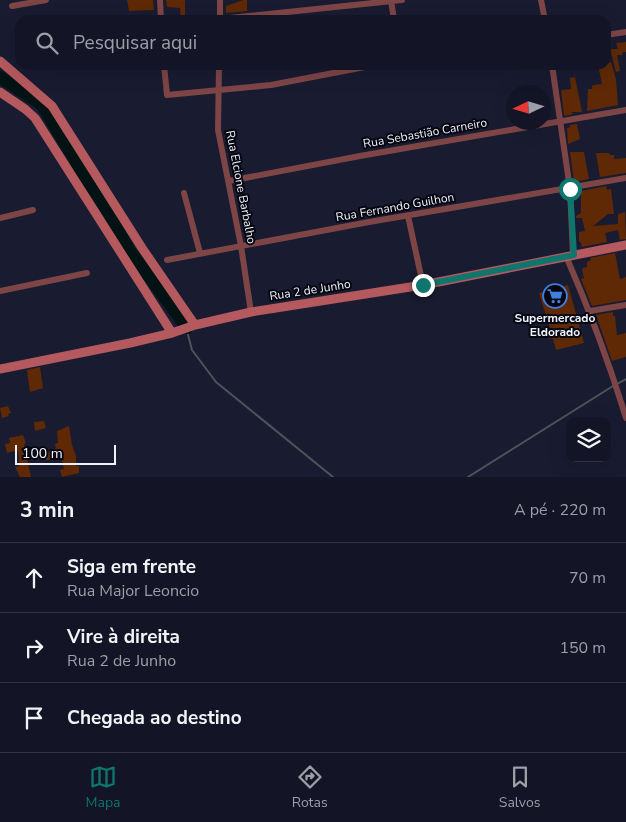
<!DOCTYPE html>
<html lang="pt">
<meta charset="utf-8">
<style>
body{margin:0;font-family:"Nunito Sans",sans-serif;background:#1c1d2d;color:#f1f3f6}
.controls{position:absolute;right:15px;bottom:15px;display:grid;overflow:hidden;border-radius:10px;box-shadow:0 5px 20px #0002}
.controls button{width:45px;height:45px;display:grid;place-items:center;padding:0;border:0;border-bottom:1px solid #323342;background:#131425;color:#f1f3f6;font:25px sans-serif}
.compass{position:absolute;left:506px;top:85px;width:45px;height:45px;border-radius:50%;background:#131425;box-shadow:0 5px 20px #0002;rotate:266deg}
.scale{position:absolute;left:15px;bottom:12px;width:101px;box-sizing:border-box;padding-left:5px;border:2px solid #eff1fd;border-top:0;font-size:14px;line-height:18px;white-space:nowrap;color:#eff1fd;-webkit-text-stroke:4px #060710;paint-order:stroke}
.stop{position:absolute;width:15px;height:15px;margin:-11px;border:4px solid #0f766e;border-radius:50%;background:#fff}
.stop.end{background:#0f766e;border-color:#fff;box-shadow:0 1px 5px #0008}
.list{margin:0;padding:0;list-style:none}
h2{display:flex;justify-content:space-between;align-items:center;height:65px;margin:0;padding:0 20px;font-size:21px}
h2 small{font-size:16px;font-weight:400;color:#9d9ea7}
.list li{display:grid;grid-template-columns:32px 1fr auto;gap:15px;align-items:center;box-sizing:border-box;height:70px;padding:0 20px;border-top:1px solid #323342}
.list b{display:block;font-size:19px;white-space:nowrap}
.list p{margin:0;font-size:16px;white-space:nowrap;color:#9d9ea7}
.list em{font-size:16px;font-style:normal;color:#9d9ea7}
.icon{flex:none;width:28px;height:28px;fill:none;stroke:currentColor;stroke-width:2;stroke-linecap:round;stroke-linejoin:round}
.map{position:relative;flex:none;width:626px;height:477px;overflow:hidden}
.search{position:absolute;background:#131425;box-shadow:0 5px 20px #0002;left:15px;right:15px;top:15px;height:55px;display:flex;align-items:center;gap:12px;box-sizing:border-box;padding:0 18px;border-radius:15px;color:#9d9ea7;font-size:19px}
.sheet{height:275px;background:#131425}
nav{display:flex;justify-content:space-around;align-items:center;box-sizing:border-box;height:70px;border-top:1px solid #323342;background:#131425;font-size:14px;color:#9d9ea7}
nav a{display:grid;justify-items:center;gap:2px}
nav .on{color:#0f766e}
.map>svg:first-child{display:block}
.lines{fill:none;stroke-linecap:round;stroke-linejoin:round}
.stream{stroke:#4a5559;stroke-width:2}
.river{stroke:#031213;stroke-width:12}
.building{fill:#5f2905}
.street{stroke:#7e4547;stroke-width:6}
.secondary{stroke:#b4595e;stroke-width:9}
.route{stroke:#0f766e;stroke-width:6}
.labels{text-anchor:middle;stroke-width:4;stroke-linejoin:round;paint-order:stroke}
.street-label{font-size:12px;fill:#eff1fd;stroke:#060710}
.poi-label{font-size:12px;font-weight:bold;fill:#eff1fd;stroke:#060710}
</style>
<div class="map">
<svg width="626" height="477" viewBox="0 0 626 477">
<rect width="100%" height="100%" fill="#191b31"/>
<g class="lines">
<!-- stream -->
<path class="stream" d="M187,331L192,350L216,382L333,477
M617,384L626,379
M468,477L613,386"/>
<!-- river -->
<path class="river" d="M0,77L42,105L83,174L105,207L130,251L187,328"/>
</g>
<!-- building -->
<path class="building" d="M127,0H153L154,10L129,11Z
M166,0H185V20H181L180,8L167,7Z
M243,0H247V11L226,13V6Z
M626,42V52H623L622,55H617L620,71L616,72L610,49H618L616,43Z
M611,62L616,79L618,105L587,111L588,89H592V86L594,85L602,84L598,65H606V63Z
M575,77L582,112H571L574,114L564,116L561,90L571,89L570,78Z
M577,124L580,139L568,144L567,128L570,127V125Z
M570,152H584L589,179L574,182Z
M596,153H609L610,155H614V159L626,158V173L600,177Z
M606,186L607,190L611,189L614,214H608L593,226L618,224V214L625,212L626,239L620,240L618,230L605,233L607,242L582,247L581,243L579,241V232L585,231L582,218H576V216L581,213V191Z
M615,253L620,279L626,277V300L592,306L581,279L584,278L582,270L583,268L587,267V262L591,260L590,258Z
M568,285L584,343L556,350L553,339L547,338L552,335L539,293Z
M613,312V316H615L617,335L626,333V357L612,361L596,315Z
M40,367L43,388L30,392L27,370Z
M8,406L11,413L8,414L9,416L2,418L0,408Z
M44,421L46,428L35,431L34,422Z
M69,426L72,445L76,456V466H79V473L62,477L60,470L64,469L62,460H46L45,454L56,448L55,444L58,443L57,431Z
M23,435L26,443L24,444L31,477H20L15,467L19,466L18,450L7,453L5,444L10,443L9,438Z"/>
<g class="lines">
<!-- street -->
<path class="street" d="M160,0L161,20
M391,0L394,20
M541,0L545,20
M12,6L46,0
M220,19L402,0
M220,20V0
M606,35L626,32
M164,65L167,95L271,85L375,65
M219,65L218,130L241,246L251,312
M552,65L570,189L573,255
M229,181L360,156L626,110
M184,193L200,253
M408,216L423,285
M0,218L33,210
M566,256C589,309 609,362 626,418
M167,260L369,222L626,178
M0,291L87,273
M590,311L626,305"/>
<!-- secondary -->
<path class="secondary" d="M0,61L52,106L142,248L195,325
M0,92L25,109L35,118L172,333
M0,369L130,343L172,333L195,325L251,312L423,285L626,245"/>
</g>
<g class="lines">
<!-- route -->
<path class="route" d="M423,285L574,255L570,189"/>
</g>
<!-- icons -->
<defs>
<g id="supermarket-ring" transform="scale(1.25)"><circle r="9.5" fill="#060710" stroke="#3f7fe0" stroke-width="1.5"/><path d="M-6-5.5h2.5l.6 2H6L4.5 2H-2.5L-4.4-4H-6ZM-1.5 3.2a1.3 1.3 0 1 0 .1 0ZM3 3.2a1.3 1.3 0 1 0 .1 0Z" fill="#3f7fe0"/></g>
</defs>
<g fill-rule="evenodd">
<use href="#supermarket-ring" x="555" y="296"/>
</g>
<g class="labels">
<!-- street labels -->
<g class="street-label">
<text transform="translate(425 133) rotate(-10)" y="4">Rua Sebastião Carneiro</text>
<text transform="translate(241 187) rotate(79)" y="4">Rua Elcione Barbalho</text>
<text transform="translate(395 207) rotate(-10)" y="4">Rua Fernando Guilhon</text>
<text transform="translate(310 290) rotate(-9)" y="4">Rua 2 de Junho</text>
</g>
<!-- poi labels -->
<g class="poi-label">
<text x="555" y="322">Supermercado<tspan x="555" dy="14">Eldorado</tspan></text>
</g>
</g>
</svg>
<div class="controls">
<button><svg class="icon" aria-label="layers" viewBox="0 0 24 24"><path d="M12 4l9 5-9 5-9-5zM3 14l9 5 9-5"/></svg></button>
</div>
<svg class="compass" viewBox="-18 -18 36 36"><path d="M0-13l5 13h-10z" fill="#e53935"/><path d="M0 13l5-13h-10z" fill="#9d9ea7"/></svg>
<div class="scale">100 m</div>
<div class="stop" style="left:570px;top:189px"></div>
<div class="stop end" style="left:423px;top:285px"></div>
<div class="search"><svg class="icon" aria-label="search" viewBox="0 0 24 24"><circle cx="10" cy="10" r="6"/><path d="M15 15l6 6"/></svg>Pesquisar aqui</div>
</div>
<section class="sheet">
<h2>3 min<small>A pé · 220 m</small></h2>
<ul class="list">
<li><svg class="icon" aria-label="ahead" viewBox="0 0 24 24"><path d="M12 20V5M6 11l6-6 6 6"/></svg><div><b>Siga em frente</b><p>Rua Major Leoncio</p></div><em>70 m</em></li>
<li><svg class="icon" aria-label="right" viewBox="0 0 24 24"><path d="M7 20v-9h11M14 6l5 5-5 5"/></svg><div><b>Vire à direita</b><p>Rua 2 de Junho</p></div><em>150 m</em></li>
<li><svg class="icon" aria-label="arrive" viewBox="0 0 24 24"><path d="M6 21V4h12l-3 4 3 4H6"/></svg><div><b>Chegada ao destino</b></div></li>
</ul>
</section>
<nav>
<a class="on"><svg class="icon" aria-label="map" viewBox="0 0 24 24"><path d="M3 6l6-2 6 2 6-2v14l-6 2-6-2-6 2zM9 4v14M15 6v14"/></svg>Mapa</a>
<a><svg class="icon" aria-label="directions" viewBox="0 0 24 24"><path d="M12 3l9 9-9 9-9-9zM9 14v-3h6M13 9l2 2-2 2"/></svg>Rotas</a>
<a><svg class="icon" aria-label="saved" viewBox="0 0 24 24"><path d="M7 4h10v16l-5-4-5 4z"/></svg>Salvos</a>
</nav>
